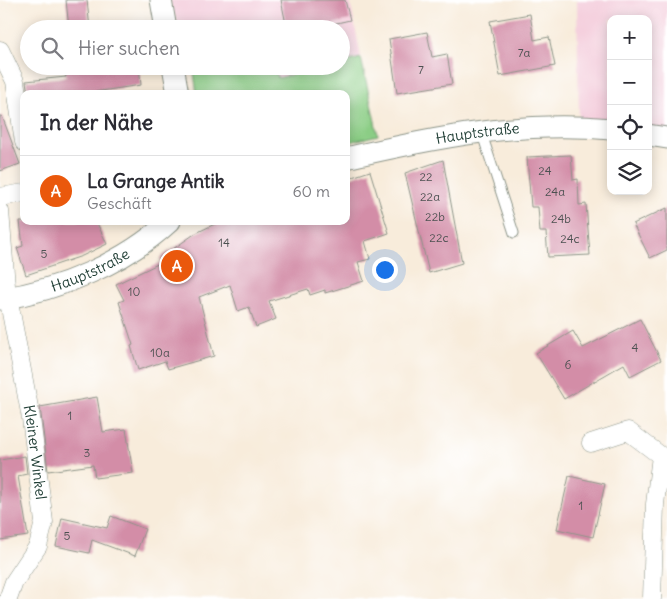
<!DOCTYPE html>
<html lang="de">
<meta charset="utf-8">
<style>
body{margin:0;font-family:Delius,sans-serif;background:#f7f7f7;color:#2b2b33}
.controls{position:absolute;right:15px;top:15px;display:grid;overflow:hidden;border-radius:10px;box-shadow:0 2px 12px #0003}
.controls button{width:45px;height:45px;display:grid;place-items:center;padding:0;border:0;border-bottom:1px solid #e1e1e2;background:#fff;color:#2b2b33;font:25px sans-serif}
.you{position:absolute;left:384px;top:269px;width:18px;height:18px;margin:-12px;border:4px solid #fff;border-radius:50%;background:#1a73e8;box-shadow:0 0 0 8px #1a73e833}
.badge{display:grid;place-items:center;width:32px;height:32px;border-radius:50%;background:#ea580c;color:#fff;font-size:16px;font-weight:700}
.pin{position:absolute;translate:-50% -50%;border:2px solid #fff;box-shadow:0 1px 5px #0006}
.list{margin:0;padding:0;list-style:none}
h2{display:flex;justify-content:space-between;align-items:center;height:65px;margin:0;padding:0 20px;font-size:21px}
h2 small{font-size:16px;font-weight:400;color:#7c7c81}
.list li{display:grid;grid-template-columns:32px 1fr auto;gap:15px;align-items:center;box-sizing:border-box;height:70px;padding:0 20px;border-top:1px solid #e1e1e2}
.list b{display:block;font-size:19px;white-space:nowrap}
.list p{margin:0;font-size:16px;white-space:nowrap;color:#7c7c81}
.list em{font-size:16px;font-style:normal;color:#7c7c81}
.icon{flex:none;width:28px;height:28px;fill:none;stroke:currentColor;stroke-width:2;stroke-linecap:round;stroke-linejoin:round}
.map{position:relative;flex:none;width:667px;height:599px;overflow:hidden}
.search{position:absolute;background:#fff;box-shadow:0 2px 12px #0003;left:20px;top:20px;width:330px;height:55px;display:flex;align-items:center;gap:12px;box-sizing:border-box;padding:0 18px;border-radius:28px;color:#7c7c81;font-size:19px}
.panel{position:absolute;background:#fff;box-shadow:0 2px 12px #0003;left:20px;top:90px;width:330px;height:135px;border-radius:10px}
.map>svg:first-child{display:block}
.built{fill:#f4cfdd}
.green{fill:#8bcd85;stroke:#55855c}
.building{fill:#d38da7}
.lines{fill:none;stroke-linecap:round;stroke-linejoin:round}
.service-casing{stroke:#8c9488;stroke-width:11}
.minor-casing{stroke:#8c9488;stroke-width:19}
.tertiary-casing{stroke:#8c9488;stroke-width:23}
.service{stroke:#fff;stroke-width:9}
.minor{stroke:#fff;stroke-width:18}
.tertiary{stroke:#fff;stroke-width:21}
.labels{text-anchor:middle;stroke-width:4;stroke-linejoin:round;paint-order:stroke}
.number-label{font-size:12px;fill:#4c5151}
.street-label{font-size:15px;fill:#1f3d34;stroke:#fff}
</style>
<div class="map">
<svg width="667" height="599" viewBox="0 0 667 599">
<rect width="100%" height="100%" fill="#fff"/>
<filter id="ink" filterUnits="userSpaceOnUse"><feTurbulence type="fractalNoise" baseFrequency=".02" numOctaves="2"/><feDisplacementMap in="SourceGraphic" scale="10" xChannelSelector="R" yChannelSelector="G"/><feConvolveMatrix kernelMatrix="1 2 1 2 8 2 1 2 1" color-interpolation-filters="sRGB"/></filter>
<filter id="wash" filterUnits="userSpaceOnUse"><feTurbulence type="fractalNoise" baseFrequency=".0096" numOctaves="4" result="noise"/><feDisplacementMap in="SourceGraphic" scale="20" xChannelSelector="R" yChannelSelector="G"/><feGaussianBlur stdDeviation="1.12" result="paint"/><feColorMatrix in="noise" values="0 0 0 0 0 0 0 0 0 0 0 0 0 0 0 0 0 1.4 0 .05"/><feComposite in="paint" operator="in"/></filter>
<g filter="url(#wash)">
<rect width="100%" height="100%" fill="#f8ecdb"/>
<!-- built -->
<path class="built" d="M169,0H350L361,58L341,63V29H180Z
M577,0H667V138L648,135V19H611V128L579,123Z
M274,66H328L278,78Z"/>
<!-- green -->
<path class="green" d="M361,58L378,135L346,143V94H197L193,66H274L278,78L328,66H341V63Z"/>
<g id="blocks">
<!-- building -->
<path class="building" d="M66,0H87L90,29H69Z
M281,0H345L350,20L310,29H287Z
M530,14L534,40L549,37L555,66L500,76L490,21Z
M427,32L432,57L447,54L452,84L397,93L389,39Z
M64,66H139L141,85L81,94H28L26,81L66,77Z
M0,116H2L20,164L0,171Z
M571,155L573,180L578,179L579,205L586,204L590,255L548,257L546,232H540L538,207H531L527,157Z
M443,160L462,263L429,273L405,173Z
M370,171L389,233L365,241L370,259L358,262L364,281L325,293V290L310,295L308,289L269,301L276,319L256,327L249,307L238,311L230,285L199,297L214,356L168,369L165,361L138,370L131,346L133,345L119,302L124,300L116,284L162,262L160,258L196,233L221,221H346V179Z
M667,208V250L650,258L633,224Z
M20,221H96L107,244L82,256L26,275L17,248L23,246Z
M640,319L661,360L630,376L624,364L564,399L536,353L573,331L583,348Z
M97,397L103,432L126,429L133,473L95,478L93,465L48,471L40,407Z
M25,456L27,474L18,476L28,536L0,540V460Z
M569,476L605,484L593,537L557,529Z
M111,516L145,529L135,556L92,540L89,553L56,546L62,518L107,528Z"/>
</g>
</g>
<g filter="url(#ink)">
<use href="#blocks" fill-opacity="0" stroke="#8c9488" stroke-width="1"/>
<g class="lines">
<!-- service casing -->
<g class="service-casing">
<path id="service" d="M481,131L514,233"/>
</g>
<!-- minor casing -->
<g class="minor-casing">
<g id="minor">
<path d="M0,50L15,81L24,142"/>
<path d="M0,197L24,193"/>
<path id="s1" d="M0,211L6,286L31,418L44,522L38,546L14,582L8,599"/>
<path d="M591,443L628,431L661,456L655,504L652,599"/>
</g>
</g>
<!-- tertiary casing -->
<g class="tertiary-casing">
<g id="tertiary">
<path d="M161,0L166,29"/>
<path d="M173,66L178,94"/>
<path d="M648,135L667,138"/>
<path id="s2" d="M346,158C433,138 521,120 611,129"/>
<path id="s3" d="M0,299C60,290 125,263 170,221"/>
</g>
</g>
<!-- service -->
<use href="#service" class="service"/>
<!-- minor -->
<use href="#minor" class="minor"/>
<!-- tertiary -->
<use href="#tertiary" class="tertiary"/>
</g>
</g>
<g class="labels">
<!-- number labels -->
<g class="number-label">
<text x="524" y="57">7a</text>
<text x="421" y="74">7</text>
<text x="545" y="175">24</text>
<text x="426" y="181">22</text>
<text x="555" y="196">24a</text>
<text x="430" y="201">22a</text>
<text x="435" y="221">22b</text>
<text x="561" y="223">24b</text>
<text x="439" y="242">22c</text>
<text x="570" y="243">24c</text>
<text x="224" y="247">14</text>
<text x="44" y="258">5</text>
<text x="134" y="296">10</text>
<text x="635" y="352">4</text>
<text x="160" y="357">10a</text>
<text x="568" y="369">6</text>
<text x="70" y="420">1</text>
<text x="87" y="457">3</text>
<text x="581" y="510">1</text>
<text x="67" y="540">5</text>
</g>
<!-- street labels -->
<g class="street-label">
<text dy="5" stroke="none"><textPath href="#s2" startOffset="134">Hauptstraße</textPath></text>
<text dy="5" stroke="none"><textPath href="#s3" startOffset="95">Hauptstraße</textPath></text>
<text dy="5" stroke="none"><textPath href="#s1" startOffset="244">Kleiner Winkel</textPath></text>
</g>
</g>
</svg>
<div class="controls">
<button>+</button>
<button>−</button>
<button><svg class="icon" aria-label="locate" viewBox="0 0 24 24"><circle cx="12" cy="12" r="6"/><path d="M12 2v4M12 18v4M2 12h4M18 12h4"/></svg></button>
<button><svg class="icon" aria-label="layers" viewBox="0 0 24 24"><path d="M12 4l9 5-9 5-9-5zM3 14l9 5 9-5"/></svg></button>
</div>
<div class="you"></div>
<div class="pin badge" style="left:177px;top:266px">A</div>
<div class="search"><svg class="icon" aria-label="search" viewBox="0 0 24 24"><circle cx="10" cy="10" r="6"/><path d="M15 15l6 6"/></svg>Hier suchen</div>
<section class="panel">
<h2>In der Nähe<small></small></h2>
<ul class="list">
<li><span class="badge">A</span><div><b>La Grange Antik</b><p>Geschäft</p></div><em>60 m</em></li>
</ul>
</section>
</div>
